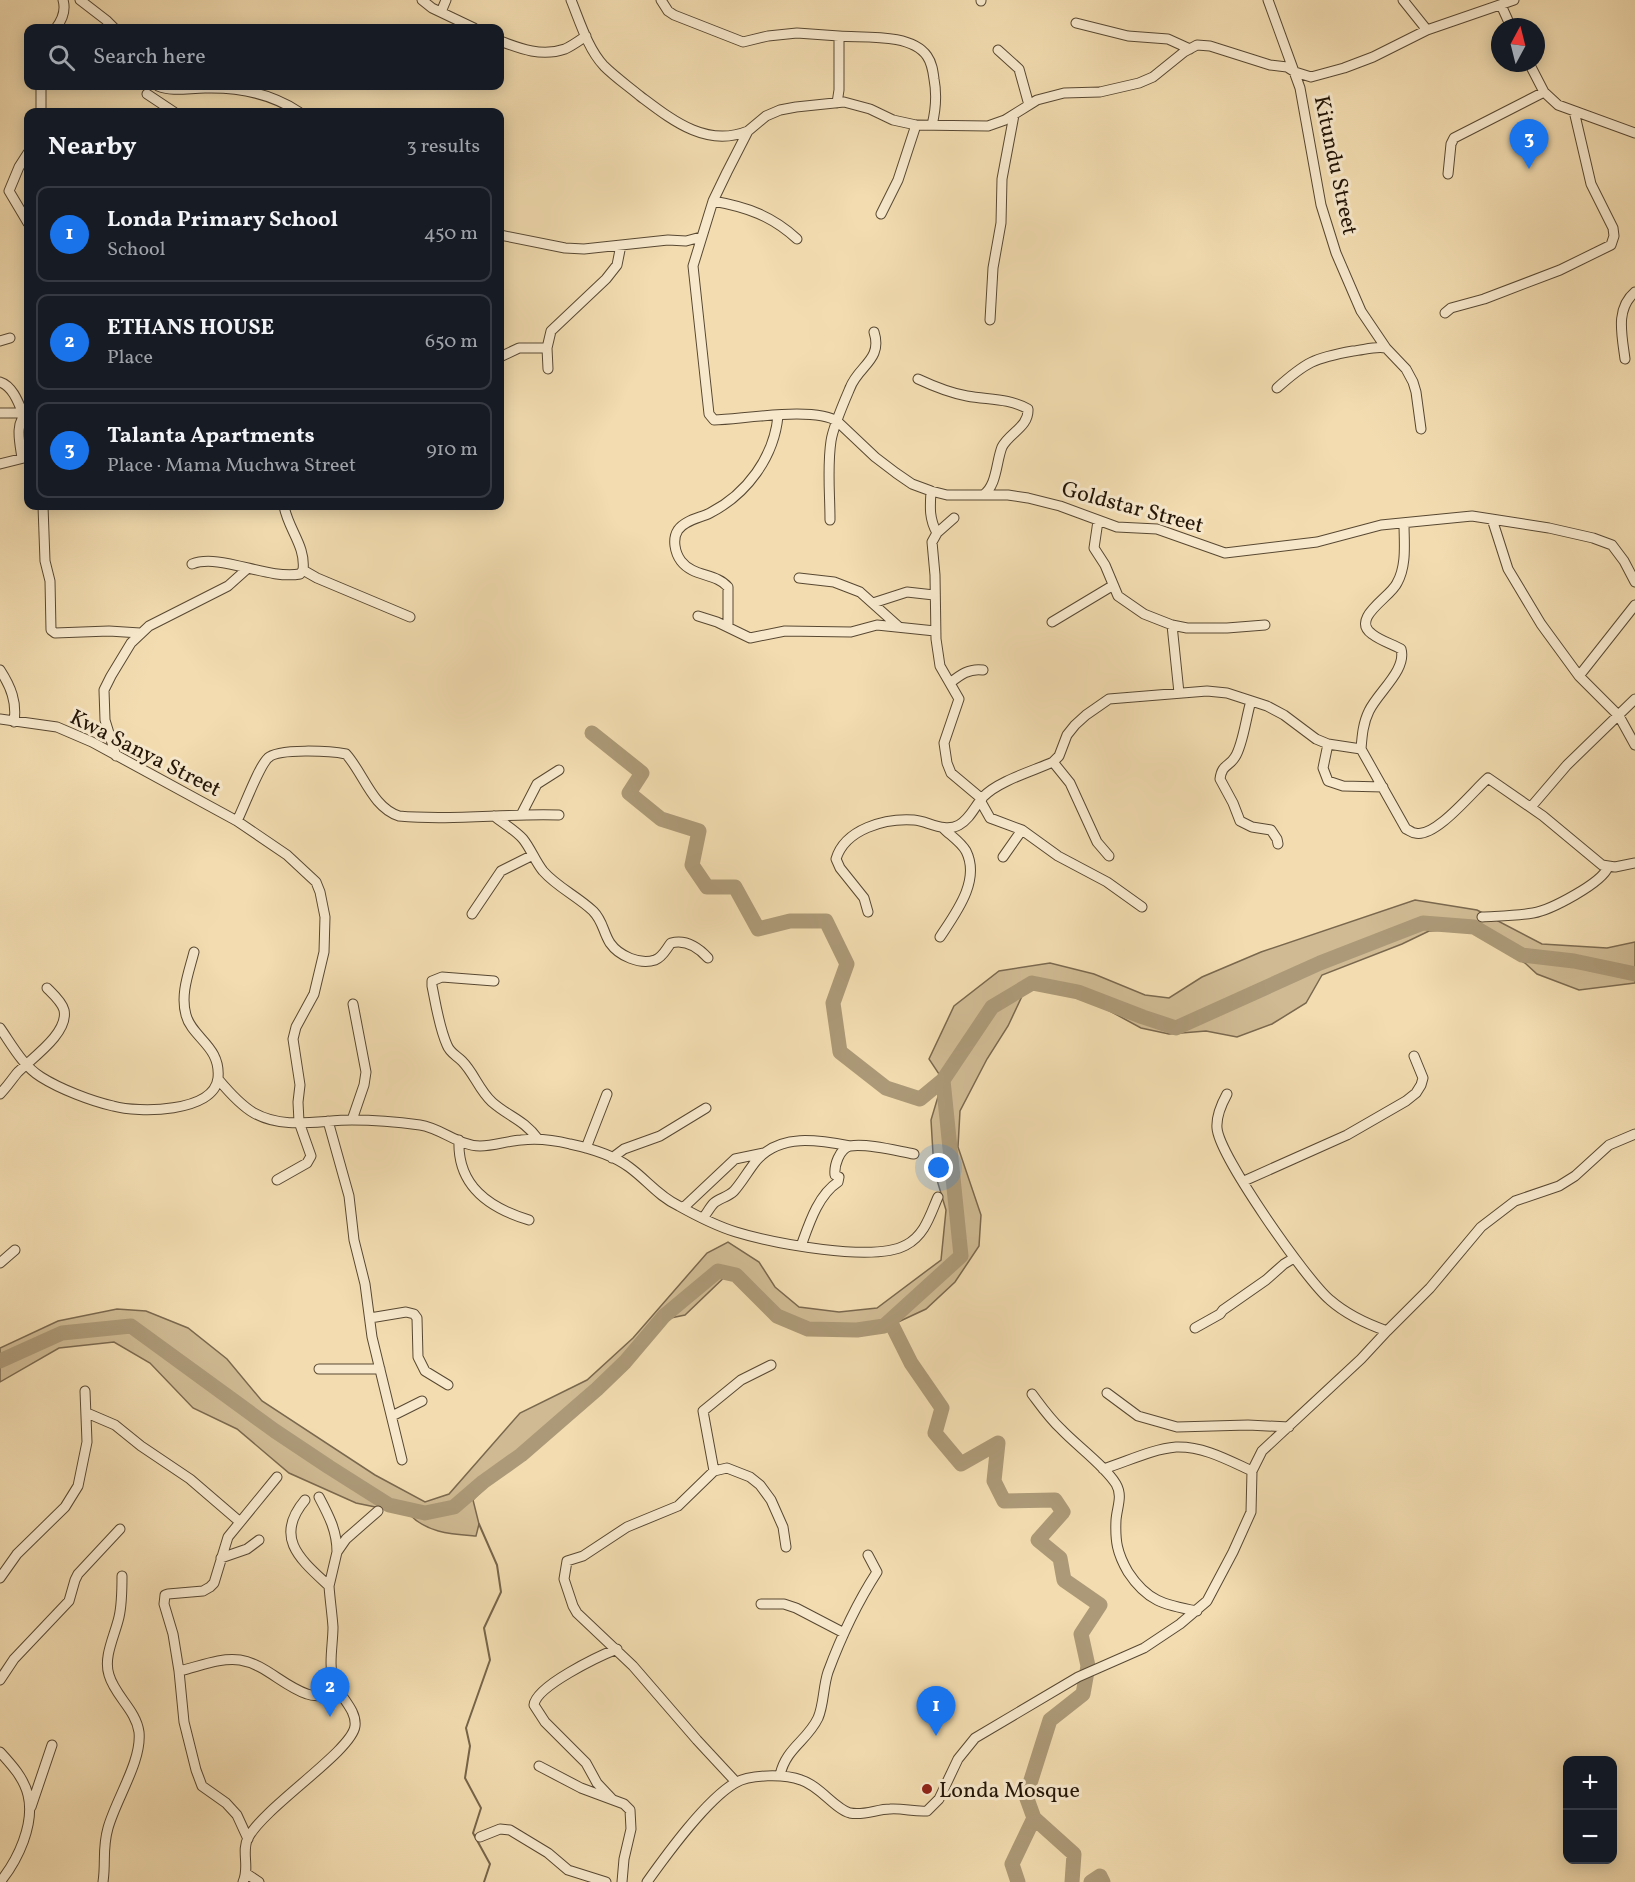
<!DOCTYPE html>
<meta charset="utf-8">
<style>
body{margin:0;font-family:Vollkorn,serif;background:#20242c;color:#f1f3f6}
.controls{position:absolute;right:18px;bottom:18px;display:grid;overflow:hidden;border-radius:12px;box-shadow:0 3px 15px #0003}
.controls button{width:54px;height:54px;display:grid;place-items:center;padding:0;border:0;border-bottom:2px solid #363941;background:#171b24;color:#f1f3f6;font:30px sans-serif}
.compass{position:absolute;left:1491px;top:18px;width:54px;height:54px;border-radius:50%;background:#171b24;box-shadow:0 3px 15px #0003;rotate:7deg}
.you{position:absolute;left:939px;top:1168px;width:21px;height:21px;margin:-15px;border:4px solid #fff;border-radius:50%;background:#1a73e8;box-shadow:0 0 0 9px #1a73e833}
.badge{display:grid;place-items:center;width:39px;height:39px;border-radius:50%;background:#1a73e8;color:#fff;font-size:20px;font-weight:700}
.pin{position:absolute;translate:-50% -50px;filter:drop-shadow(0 2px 3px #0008)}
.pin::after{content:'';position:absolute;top:32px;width:21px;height:18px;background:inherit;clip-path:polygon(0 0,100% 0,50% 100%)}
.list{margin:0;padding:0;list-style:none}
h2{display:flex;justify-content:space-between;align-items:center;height:78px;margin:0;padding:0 24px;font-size:26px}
h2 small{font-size:20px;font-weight:400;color:#9ea1a6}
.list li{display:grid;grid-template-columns:39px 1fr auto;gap:18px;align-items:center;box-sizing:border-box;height:96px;margin:0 12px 12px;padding:0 12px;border:2px solid #363941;border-radius:12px}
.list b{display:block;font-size:22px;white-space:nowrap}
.list p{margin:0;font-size:20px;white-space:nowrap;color:#9ea1a6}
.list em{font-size:20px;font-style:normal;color:#9ea1a6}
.icon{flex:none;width:33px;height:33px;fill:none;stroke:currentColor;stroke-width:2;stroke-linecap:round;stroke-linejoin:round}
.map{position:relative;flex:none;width:1635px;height:1882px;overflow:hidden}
.search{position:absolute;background:#171b24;box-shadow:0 3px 15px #0003;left:24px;top:24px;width:480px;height:66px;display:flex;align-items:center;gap:15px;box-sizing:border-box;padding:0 21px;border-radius:12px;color:#9ea1a6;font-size:22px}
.panel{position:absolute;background:#171b24;box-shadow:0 3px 15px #0003;left:24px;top:108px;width:480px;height:402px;border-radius:12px}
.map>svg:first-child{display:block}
.green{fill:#cfba93;stroke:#7a684e;stroke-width:1.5}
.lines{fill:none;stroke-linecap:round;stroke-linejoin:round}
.stream{stroke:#76654b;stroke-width:2}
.river{stroke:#ac9977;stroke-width:15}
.minor-casing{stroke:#584832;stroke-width:11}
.minor{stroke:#f7e8cc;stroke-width:9}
.poi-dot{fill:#8f2418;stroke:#f7e8cc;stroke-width:2}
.labels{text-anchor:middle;stroke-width:6;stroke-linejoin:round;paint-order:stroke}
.street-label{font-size:22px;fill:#241608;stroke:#f7e8cc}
.poi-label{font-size:22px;fill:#241608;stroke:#f7e8cc;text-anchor:start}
</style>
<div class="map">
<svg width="1635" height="1882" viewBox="0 0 1635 1882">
<rect width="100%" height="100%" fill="#f2dcb0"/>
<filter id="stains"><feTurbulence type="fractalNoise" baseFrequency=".00333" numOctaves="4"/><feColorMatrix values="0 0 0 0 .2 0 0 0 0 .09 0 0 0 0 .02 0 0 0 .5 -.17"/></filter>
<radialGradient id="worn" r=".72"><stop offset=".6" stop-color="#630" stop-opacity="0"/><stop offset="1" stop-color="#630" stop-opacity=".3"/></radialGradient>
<!-- green -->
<path class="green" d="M1415,900L1477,910L1542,944L1607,948L1635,942V983L1579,990L1537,974L1525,963L1466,929L1429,931L1402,944L1322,975L1306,1003L1272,1024L1237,1037L1206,1031L1169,1034L1141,1028L1095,1003L1049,986L1024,992L1008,1026L987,1059L960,1111L958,1147L981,1215L979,1246L955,1282L926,1309L881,1330L841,1333L782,1320L732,1270L685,1315L661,1320L601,1388L549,1427L536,1445L513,1457L473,1500L479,1524L476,1536C451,1534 427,1533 409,1514L356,1503L289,1473L237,1429L193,1408L150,1363L114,1342L59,1348L0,1382V1348L58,1321L117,1309L146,1311L188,1328L227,1359L262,1401L375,1475L425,1502L449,1494L520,1413L587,1380L633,1338L707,1253L728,1242L759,1262L775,1287L799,1307L839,1312L877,1308L941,1260L946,1210L934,1170L931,1120L943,1080L929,1059L954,1006L999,971L1050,963L1094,974L1145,995L1169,998L1202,977L1261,952Z"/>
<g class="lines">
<!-- stream -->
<path class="stream" d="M479,1524L497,1565L501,1592L484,1628L490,1660L466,1728L470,1746L465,1778L481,1808L473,1833L490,1864L484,1882"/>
<!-- river -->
<path class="river" d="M592,733L642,773L629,793L661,819L699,831L692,865L707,887H735L758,929L790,921H826L847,964L833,1003L840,1052L886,1088L920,1099L943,1080
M892,1325L911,1363L942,1408L935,1433L961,1464L998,1443L994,1481L1004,1501L1055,1500L1063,1512L1038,1540L1060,1558L1064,1580L1100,1605L1081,1634L1088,1666L1083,1694L1050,1720L1026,1796L1034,1818L1074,1854L1072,1882
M0,1361L62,1333L131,1326L275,1431L329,1467L389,1505L425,1513L454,1507L483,1482L521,1455L597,1389L625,1362L664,1316L718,1271L736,1275L777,1316L808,1329L857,1330L884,1326L961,1256L943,1080L992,1007L1032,983L1078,992L1143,1017L1176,1028L1320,963L1423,923L1474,927L1522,955L1574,961L1635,974
M1018,1882L1012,1864L1034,1818
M1091,1882L1100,1876L1103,1882"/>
<!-- minor casing -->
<g class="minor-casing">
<path id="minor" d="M80,0L106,20L114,28
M422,0L432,8L474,28
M571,0C580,22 588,49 604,66C615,77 628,86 640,96C672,120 706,148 748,131
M661,0L668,11L674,15L743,42L768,36L797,33L839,36V90L837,103
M1268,0L1300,88L1321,205L1336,253L1361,311L1386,348L1406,369L1413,382L1416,392L1421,429
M1403,0L1427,30
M1514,0L1427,30L1373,57L1344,68L1311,77L1295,72L1287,67L1270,65L1210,46L1197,45L1184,52L1153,77L1139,83L1100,92L1064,93L1037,100L1005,120L988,126L916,125L893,120L870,109L844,102L796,107L780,110L766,116L748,131L727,172L713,201L693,266L709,414L714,420C744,419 816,406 838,422L875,457L896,473L912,484L931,491L947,495H1008L1028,498L1060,506L1117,527L1157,529L1225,553L1317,542L1381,525L1472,516L1549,528L1593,538L1612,545L1624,561L1635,582
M981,1V0
M1501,5L1511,27
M441,12L446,0
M1076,23L1128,36L1168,39L1190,49
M56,28C62,20 66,10 63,0
M839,36C864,38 911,33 927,56C932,63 933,71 934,79C937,95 936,109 932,125
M500,41C521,49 542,57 565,49C572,46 580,40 586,36
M998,50L1019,69L1029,105
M1529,63L1544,92L1558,105L1635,133
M158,86C172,92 189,88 205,88C239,87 270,93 299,112
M147,94L174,112
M41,112V86
M28,153L19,167L9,191L28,223
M1448,174L1451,144L1454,138L1544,92
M713,201C747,207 772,216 797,239
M881,214L898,180L916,125
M500,235L565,248L584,249L668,240L686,241L701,237
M1445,313L1451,308L1484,299L1560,270L1611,245L1614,236L1613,228L1591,184L1574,111
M990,320L993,268L1001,223L1002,179L1014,115
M0,341L10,338
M500,357L519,348H547
M1625,359C1622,335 1615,309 1635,292
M548,369L547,348L551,331L606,279L617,265L621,245
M918,379C933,386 950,393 967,396C989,400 1008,398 1028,409C1029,427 1009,433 1002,447C996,462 997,486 983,495
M0,382C13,386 19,404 24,416
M1277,388C1306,362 1314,358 1353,351C1364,350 1375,346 1386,348
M0,413H22
M22,458C20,444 14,421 28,413
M0,464L28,457
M931,491C930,507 929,519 937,533L932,542L935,575L936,639L940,666L959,699L944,743L947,763L951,773L982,799
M43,506L45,561L50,581L51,630L55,633L109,631L140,633
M1492,519L1508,569L1541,624L1579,676L1619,716L1635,745
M830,520C830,494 827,467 831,441C833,427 844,402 850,388C858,366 883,360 874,332
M1098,521L1094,548L1105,565L1118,596L1144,614L1172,625L1187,628H1227L1265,625
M937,533L954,518
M192,564C220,553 267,580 300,574L303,570C306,546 288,529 284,506
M303,570L317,578L410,617
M799,578L834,582L860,592L898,626
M873,603L907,592L934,595
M698,616L717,622L750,638L785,631L851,632L877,625L935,631
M1052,622L1112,586
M1172,625L1179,693
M728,627V587C716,573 693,577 681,561C675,553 672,539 678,530C685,520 700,518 710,513C747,494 774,457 778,416
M0,670C11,687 17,702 14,722
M1579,676L1635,605
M950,683C960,675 969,668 983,670
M1251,701C1246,717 1243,745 1235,757C1229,767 1222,764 1220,779L1233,803L1240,821L1252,827L1271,830L1277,839L1278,844
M0,719L57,727L92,742L237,821L287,855L316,882L320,892L325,917L324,952L314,994L296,1027L293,1039L300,1085L298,1102L299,1122L311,1156L307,1163L277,1180
M1328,744L1323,768L1328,781L1343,786L1383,787
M1361,749C1362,736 1363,723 1369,711C1378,692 1407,670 1401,649C1392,644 1381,641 1372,634C1350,618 1391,597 1397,583C1407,565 1404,543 1404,523
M116,756L105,720L104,690L111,676L131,643L149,626L228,586L247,569
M1053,762L1070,783L1097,842L1109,856
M981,802L990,818L1022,830L1058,856L1107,882L1142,907
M1531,807L1567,765L1635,699
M521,815L537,784L559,770
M494,816C504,824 515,830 523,839C531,849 535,861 543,871C557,887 577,896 593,911C603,921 603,932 610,943C619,956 640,965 655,960C663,957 666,949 671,943C686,939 698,947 708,958
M237,821C244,807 259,766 268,758C278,748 331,751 346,754C364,774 372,807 399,816C453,821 506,813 559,815
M1003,857L1022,830
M868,912L864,898L840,868L836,859C845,829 885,818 914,820C928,821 944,833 959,825C970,819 975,806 983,797C998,781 1033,771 1053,762L1059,756L1067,735L1075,725L1086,715L1109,699L1207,691L1227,693L1267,706L1284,715L1316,739L1328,744L1361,749L1406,829C1409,830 1412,833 1415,833C1435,839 1473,791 1488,778L1543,816L1602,865L1615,867L1635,863
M472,914L501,871L533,855
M1482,917C1499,916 1516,916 1533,913C1551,910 1602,883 1608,867
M940,937C955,914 981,881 966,851C961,842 950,835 943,828
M494,981L442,977L432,981V986C436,1005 439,1027 447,1045C450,1053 456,1055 462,1061C474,1073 479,1090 492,1102C509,1117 523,1119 538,1139
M0,1028C12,1045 23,1066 41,1077C60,1089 91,1101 113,1106C138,1113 214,1113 218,1078C221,1046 192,1038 186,1015C180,994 189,972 194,952
M218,1079C228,1091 240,1105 254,1113C284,1130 320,1120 352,1120C374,1120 398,1122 420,1125C441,1128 459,1146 480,1146C494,1146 507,1141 521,1140C537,1138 554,1140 570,1144C589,1148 613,1155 629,1167C647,1180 658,1196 679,1206C697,1216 716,1226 736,1232C772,1243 874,1263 906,1245C925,1235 930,1215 938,1197
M0,1094C7,1087 12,1079 18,1072C32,1058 69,1033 64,1010C62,1002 53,994 47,988
M1227,1094C1221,1105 1216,1116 1217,1128C1219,1156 1307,1281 1330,1300C1346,1314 1367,1324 1387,1331
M352,1120L364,1085L366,1072L353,1004
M328,1121L349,1196L354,1240L365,1284L372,1337L402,1460
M459,1140C457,1186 489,1208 529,1220
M586,1148L607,1094
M612,1158L624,1149L660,1136L706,1108
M1244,1181L1347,1135L1406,1101L1416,1093L1421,1085L1423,1078L1414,1056
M683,1208L735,1159L764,1153
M703,1218C707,1213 710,1207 714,1203C720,1198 728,1197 734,1191C742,1182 748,1171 756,1161C780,1133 818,1140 850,1146
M801,1246C809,1224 818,1195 838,1182L839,1177L835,1175C834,1166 839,1149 850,1146C867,1143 897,1151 914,1154
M0,1263L15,1250
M370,1318L406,1312L414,1314L417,1318L418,1357L425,1371L448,1385
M1195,1328L1220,1314L1223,1310L1266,1280L1284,1264L1294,1258
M319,1369H380
M1107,1393L1138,1416L1177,1427L1248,1425L1289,1427
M1032,1394C1041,1406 1050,1419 1061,1429C1076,1445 1105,1466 1116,1484C1123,1496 1117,1507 1116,1520C1115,1541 1117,1553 1128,1572C1147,1601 1164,1605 1197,1611
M87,1413L115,1425L141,1446L190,1479L240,1522
M392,1416L422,1401
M1103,1469C1126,1462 1152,1449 1176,1447C1203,1446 1228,1460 1252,1471
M714,1471L703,1411L741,1380L771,1365
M319,1497C329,1516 337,1531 337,1552
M221,1558L247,1549L259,1540
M0,1578L17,1554L65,1507L78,1486L87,1442L85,1391
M329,1586L337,1552L346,1539L378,1511
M761,1604H784L796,1608L844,1633
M179,1671C198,1667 220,1657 240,1660C265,1664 283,1686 307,1694C317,1698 329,1694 339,1692
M0,1680L14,1659L69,1601L75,1580L78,1574L120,1529
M0,1752C11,1764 24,1778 28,1795C35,1824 18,1860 0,1882
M539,1766L581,1788L624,1804L630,1810L631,1829L624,1859L622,1882
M780,1775C786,1748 807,1741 818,1718C824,1704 823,1687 828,1672C841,1637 857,1603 877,1572L868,1555
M736,1782L697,1740L633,1666L577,1613L573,1606L564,1579L567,1561L583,1556L627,1527L678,1506L714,1471L727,1468L750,1477L760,1485L771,1500L783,1527L786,1547
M613,1800L597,1783L586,1763L545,1722L534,1705C536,1686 599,1656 617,1649
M31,1807L52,1745
M480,1837L500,1829L510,1830L548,1853L568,1870L606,1882
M248,1839L237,1815L226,1803L202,1786L196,1770L184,1722L179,1671L173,1634L164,1604L165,1595L168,1594L203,1591L210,1587L214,1583L228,1537L277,1477
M247,1874L259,1882
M103,1882C106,1862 102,1849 108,1828C116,1799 142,1761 139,1732C136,1710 115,1696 109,1675C103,1657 115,1635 119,1617C122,1604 122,1590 122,1576
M243,1882C250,1867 241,1851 248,1838C264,1807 352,1751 355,1726C357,1710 340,1697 334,1682C328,1666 333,1644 333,1627C332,1613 330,1600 329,1586C301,1560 273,1538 305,1500
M647,1882C667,1854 706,1800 735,1783C750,1774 785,1774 801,1780C820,1786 835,1809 850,1813C864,1816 877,1809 890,1809C903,1808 914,1812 927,1811L939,1799L958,1759L975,1738L1078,1677L1144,1648L1180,1624L1207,1601L1233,1552L1251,1512L1252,1471L1262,1451L1361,1359L1387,1331L1430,1288L1481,1227L1515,1201L1559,1186L1575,1176L1609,1145L1635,1134"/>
</g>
<!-- minor -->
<use href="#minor" class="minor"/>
</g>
<!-- markers -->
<circle class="poi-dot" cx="927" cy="1789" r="6"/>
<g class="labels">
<!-- street labels -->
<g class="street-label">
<text transform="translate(1337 165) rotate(78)" y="8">Kitundu Street</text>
<text transform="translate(1133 506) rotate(15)" y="8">Goldstar Street</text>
<text transform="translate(146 752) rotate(27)" y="8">Kwa Sanya Street</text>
</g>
<!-- poi labels -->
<g class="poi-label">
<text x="939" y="1797">Londa Mosque</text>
</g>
</g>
<rect width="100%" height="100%" filter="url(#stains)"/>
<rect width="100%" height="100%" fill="url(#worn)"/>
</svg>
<div class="controls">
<button>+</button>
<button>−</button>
</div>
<svg class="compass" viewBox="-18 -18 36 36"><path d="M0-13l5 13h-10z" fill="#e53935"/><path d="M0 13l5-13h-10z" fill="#9ea1a6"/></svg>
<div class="you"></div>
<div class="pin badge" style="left:936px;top:1736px">1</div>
<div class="pin badge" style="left:330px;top:1717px">2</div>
<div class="pin badge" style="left:1529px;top:169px">3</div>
<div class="search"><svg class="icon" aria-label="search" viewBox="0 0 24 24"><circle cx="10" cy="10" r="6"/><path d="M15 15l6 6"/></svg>Search here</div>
<section class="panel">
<h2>Nearby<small>3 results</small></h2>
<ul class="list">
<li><span class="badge">1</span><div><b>Londa Primary School</b><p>School</p></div><em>450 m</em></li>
<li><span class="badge">2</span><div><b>ETHANS HOUSE</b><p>Place</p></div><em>650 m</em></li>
<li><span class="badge">3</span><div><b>Talanta Apartments</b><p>Place · Mama Muchwa Street</p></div><em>910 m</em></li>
</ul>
</section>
</div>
